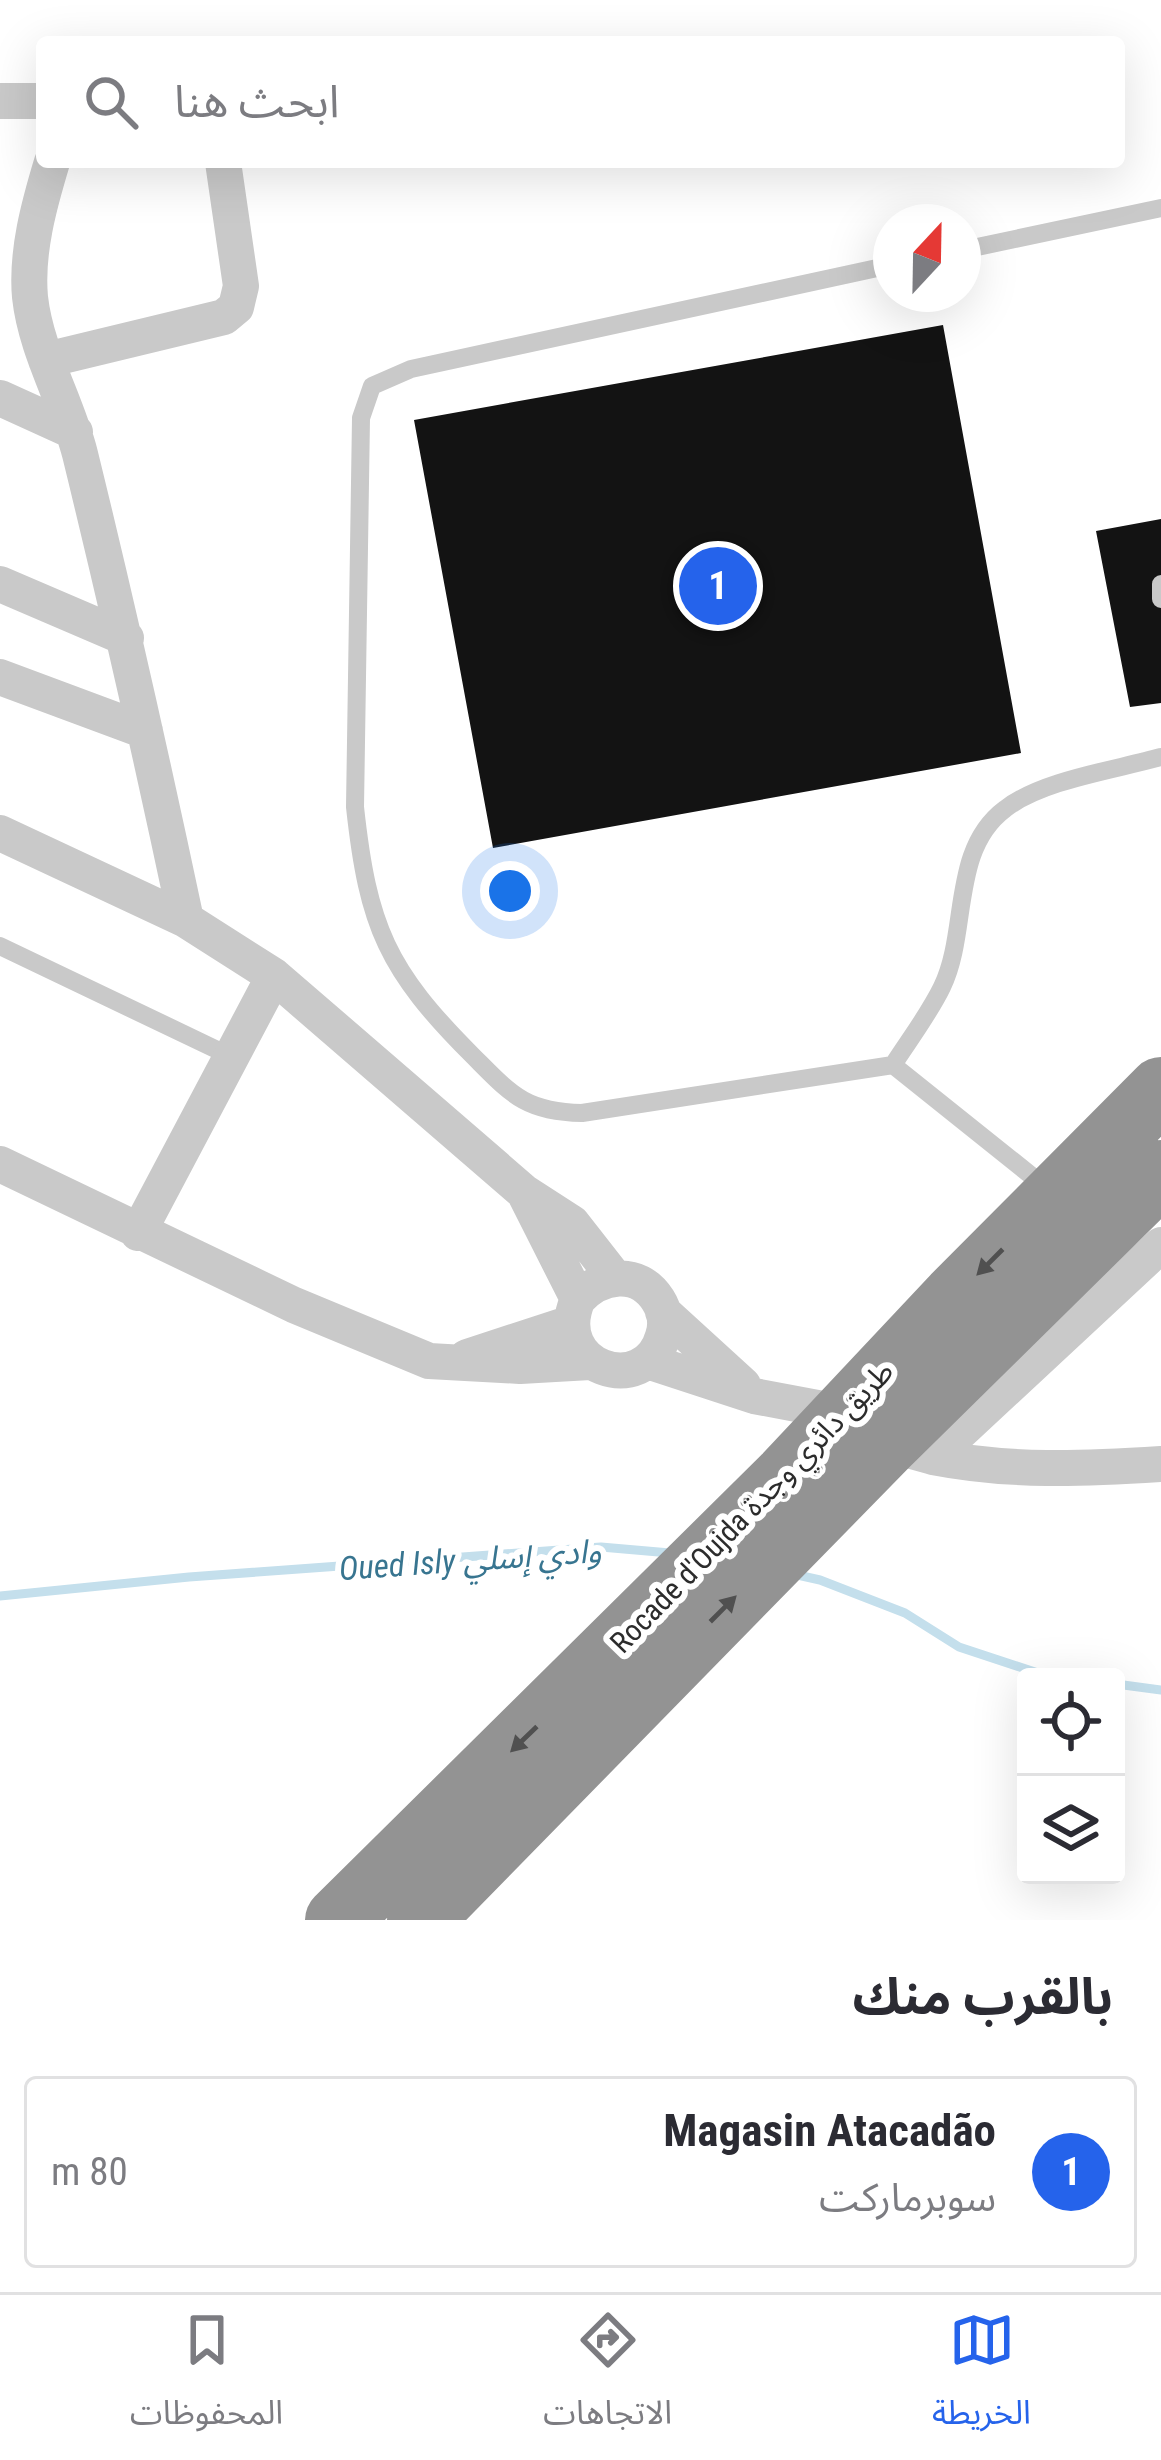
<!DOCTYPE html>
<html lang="ar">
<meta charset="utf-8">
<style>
body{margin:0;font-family:"Roboto Condensed","Noto Sans Arabic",sans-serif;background:#f2f2f3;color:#2b2b33;direction:rtl}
.controls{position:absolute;right:36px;bottom:36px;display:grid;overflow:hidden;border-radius:12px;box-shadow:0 12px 48px #0002}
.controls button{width:108px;height:108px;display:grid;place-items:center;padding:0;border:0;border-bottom:3px solid #e1e1e2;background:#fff;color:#2b2b33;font:60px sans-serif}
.compass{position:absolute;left:873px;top:204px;width:108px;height:108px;border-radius:50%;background:#fff;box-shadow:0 12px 48px #0002;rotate:22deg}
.you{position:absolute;left:510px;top:891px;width:42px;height:42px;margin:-30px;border:9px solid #fff;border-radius:50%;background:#1a73e8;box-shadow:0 0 0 18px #1a73e833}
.badge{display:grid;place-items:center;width:78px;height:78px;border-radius:50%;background:#2563eb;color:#fff;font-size:39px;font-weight:700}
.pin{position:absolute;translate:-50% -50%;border:6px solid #fff;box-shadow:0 3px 12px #0006}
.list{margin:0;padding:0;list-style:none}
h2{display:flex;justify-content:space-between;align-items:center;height:156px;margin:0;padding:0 48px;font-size:51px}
h2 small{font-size:39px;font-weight:400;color:#7c7c81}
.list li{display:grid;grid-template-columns:78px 1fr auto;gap:36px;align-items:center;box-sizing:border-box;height:192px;margin:0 24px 24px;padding:0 24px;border:3px solid #e1e1e2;border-radius:12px}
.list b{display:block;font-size:45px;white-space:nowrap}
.list p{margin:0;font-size:39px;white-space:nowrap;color:#7c7c81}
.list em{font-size:39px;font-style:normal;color:#7c7c81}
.icon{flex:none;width:66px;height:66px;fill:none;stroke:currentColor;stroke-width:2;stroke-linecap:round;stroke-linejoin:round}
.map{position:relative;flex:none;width:1161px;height:1920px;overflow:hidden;direction:ltr}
.search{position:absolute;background:#fff;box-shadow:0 12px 48px #0002;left:36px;right:36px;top:36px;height:132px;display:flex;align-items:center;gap:30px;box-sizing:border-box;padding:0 42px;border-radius:12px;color:#7c7c81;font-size:45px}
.sheet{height:372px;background:#fff}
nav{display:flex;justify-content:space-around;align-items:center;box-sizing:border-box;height:168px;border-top:3px solid #e1e1e2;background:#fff;font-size:33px;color:#7c7c81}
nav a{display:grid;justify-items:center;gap:6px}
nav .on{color:#2563eb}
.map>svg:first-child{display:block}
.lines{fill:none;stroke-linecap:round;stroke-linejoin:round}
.stream{stroke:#c4dfec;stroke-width:9}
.building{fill:#131313}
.lane{stroke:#c9c9c9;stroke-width:18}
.street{stroke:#c9c9c9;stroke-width:36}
.highway{stroke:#939393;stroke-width:66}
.oneway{fill:#505050}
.labels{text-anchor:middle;stroke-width:12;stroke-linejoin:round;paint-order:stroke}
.street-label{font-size:30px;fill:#2c2c2c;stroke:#fff}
.water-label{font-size:33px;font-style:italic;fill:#387590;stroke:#fff}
</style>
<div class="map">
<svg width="1161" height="1920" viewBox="0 0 1161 1920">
<rect width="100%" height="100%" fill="#fff"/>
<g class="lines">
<!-- stream -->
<path class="stream" d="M793,1574L820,1580L905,1613L959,1647L1041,1674L1061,1677
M0,1596L189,1577L601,1547L670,1553
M1116,1684L1161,1690"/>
</g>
<!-- building -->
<path class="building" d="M943,325L1021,753L493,848L414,420Z
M1161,519V703L1130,707L1096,531Z"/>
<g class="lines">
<!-- lane -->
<path class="lane" d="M963,250L1161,208
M891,265L411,369L372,386L361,418L355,807C368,927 387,970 473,1056C511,1094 525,1112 582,1113L893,1065L1048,1189
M1161,584V599
M0,946L232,1057
M893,1065C909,1040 929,1014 942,987C969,932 950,850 1005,809C1042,780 1115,770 1161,757"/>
<!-- street -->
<path class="street" d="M0,101H42
M52,162C39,205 26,252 30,297C36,352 67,402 80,454C118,609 153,764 186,920
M46,360L224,317L236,307L241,286L223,162
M0,398L75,432
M0,584L126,638
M0,677L145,731
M0,833L186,920L274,976L524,1192L572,1223L615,1278
M0,1164L294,1305L429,1361L520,1366L590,1362
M524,1192L578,1299C548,1367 645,1400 663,1336C667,1324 665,1311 658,1300C638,1268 600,1275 578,1299
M138,1233L274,976
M663,1312L743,1385
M467,1357L571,1323
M647,1361L754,1396L844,1413
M886,1444L933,1457L1161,1245
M933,1457C1010,1472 1083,1469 1161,1464"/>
<!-- highway -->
<path class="highway" d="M338,1920L785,1478L955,1297L1161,1090
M420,1920L886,1444L1161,1173"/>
</g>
<!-- one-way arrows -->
<defs><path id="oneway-solid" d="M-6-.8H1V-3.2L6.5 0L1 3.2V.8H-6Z" transform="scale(3)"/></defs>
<g class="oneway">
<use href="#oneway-solid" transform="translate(990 1262) rotate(135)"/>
<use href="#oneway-solid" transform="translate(723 1609) rotate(-45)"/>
<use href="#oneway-solid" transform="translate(524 1739) rotate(136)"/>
</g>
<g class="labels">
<!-- street labels -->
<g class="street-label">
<text transform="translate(752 1507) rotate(-46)" y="10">Rocade d'Oujda طريق دائري وجدة</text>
</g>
<!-- water labels -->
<g class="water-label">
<text transform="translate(470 1559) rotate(-4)" y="12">Oued Isly وادي إسلي</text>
</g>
</g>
</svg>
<div class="controls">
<button><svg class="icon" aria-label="locate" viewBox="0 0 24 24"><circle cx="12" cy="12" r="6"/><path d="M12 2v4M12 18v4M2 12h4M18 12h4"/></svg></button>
<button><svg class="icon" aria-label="layers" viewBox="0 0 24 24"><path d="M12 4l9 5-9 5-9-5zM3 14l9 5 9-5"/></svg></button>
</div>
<svg class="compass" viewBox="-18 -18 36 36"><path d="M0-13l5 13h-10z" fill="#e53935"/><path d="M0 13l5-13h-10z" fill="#7c7c81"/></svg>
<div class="you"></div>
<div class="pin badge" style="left:718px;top:586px">1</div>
<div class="search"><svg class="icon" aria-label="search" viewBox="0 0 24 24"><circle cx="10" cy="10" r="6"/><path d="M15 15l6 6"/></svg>ابحث هنا</div>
</div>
<section class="sheet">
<h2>بالقرب منك<small></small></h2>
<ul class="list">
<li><span class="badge">1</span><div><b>Magasin Atacadão</b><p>سوبرماركت</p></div><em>80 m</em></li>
</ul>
</section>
<nav>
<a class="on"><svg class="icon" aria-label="map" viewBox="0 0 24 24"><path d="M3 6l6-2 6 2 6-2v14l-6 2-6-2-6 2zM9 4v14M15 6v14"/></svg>الخريطة</a>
<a><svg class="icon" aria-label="directions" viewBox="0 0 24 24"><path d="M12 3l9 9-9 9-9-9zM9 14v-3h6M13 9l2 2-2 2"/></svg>الاتجاهات</a>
<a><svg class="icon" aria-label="saved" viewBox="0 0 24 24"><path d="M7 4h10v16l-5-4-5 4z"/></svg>المحفوظات</a>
</nav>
